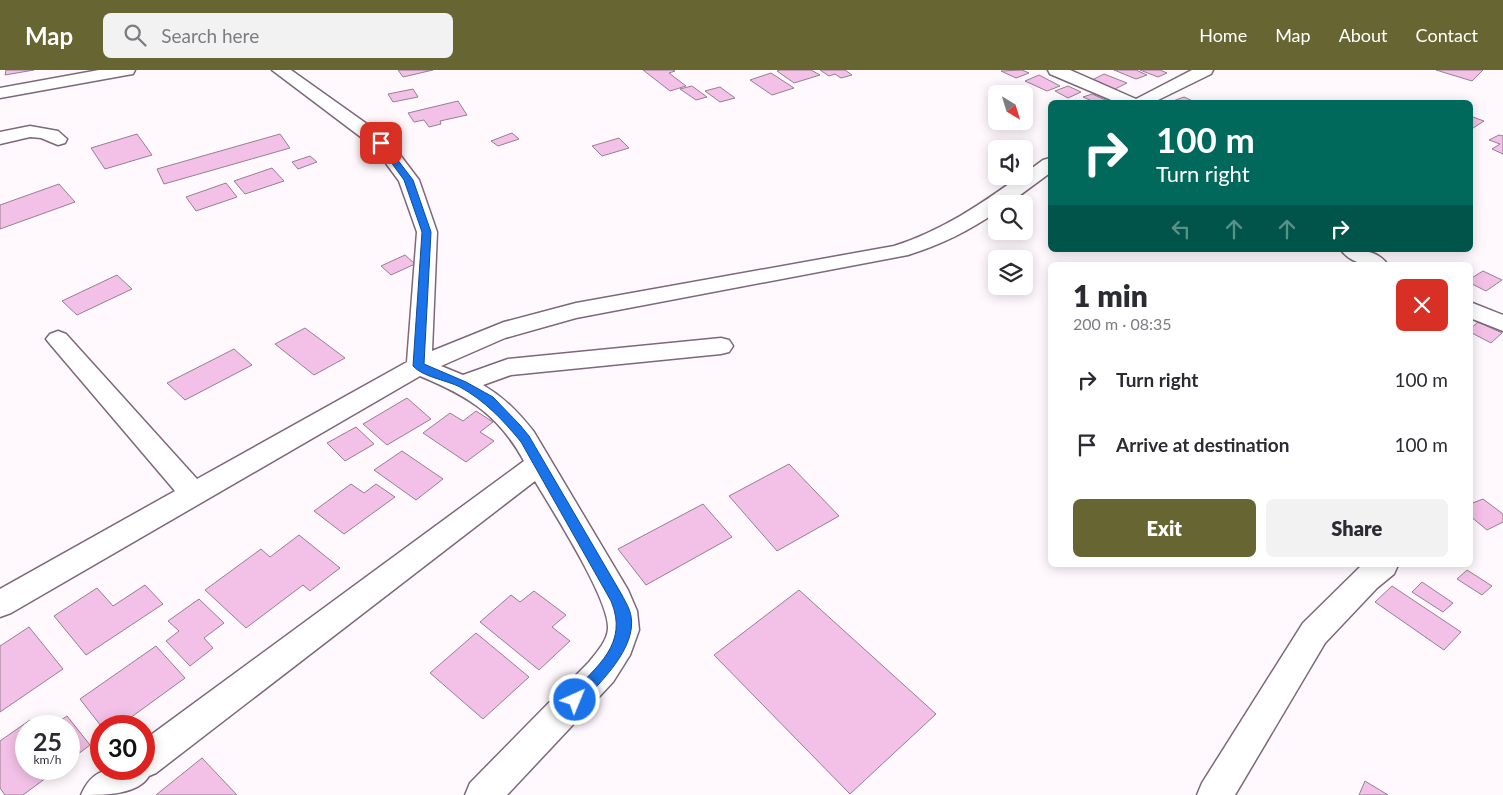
<!DOCTYPE html>
<html lang="en">
<head>
<meta charset="utf-8">
<style>
  :root { --surface:#fff; --page:#f2f2f3; --text:#2b2b33; --muted:#7c7c81; --accent:#676532 }
  body { margin:0; font-family:Lato,sans-serif; background:var(--page); color:var(--text); height:100vh; display:flex; flex-direction:column; font-size:19px; white-space:nowrap }
  * { box-sizing:border-box; margin:0 }
  p { font-size:16px; color:var(--muted) }
  .icon { flex:none; width:28px; height:28px; fill:none; stroke:currentColor; stroke-width:2; stroke-linecap:round; stroke-linejoin:round }
  .map { position:relative; flex:1; overflow:hidden }
  .sheet { position:absolute; left:1048px; top:192px; width:425px; height:305px; display:flex; flex-direction:column; background:var(--surface); border-radius:8px; box-shadow:0 2px 12px #0003 }
  .sheet>* { flex:none }
  .hud { position:absolute; left:1048px; top:30px; width:425px; height:152px; border-radius:8px; box-shadow:0 2px 12px #0003; background:#00695c; color:#fff; overflow:hidden }
  .needle { width:32px; rotate:142deg }
  .controls { position:absolute; left:988px; top:15px; display:grid; gap:10px }
  .controls a { display:grid; place-items:center; width:45px; height:45px; border-radius:8px; background:var(--surface); box-shadow:0 2px 12px #0003; font-size:25px }
  .speed { position:absolute; left:15px; top:645px; display:flex; gap:10px; font-size:25px; font-weight:700; text-align:center }
  .speed>* { display:grid; place-content:center; width:65px; height:65px; border-radius:50%; background:var(--surface); box-shadow:0 2px 12px #0003; line-height:1 }
  .speed small { font-size:12px; font-weight:400 }
  .speed .limit { border:8px solid #d22; background:#fff; color:#111 }
  .pin { position:absolute; display:grid; place-items:center; width:42px; height:42px; color:#fff; margin:-21px; border-radius:10px; box-shadow:0 2px 8px #0006 }
  .me { position:absolute; width:55px; margin:-28px; rotate:44deg; stroke-linejoin:round; filter:drop-shadow(0 0 4px #0008) }
  .turn { display:flex; align-items:center; gap:18px; height:105px; padding:0 25px; font-size:22px }
  .turn .icon { width:65px; height:65px; stroke-width:2.5 }
  .turn b { display:block; font-size:35px; line-height:42px }
  .lanes { display:flex; align-items:center; height:48px; padding:0 25px; background:#0003; justify-content:center; gap:25px; direction:ltr }
  .lanes .off { opacity:.35 }
  .round { display:grid; place-items:center; flex:none; width:52px; height:52px; border-radius:8px; background:var(--page) }
  .headline { display:flex; align-items:center; justify-content:space-between; height:85px; padding:0 25px }
  h1 { font-size:30px; font-weight:800; line-height:38px }
  .primary-button { display:flex; gap:10px; margin-top:auto; padding:10px 25px }
  .primary-button a { flex:1; height:58px; border-radius:8px; background:var(--accent); color:#fff; font-size:20px; font-weight:800; line-height:58px; text-align:center }
  .primary-button a+a { background:var(--page); color:var(--text) }
  ul { padding:0; list-style:none }
  li { display:flex; align-items:center; gap:15px; height:65px; padding:0 25px }
  li div { flex:1 }
  li b { display:block; font-size:19px }
  li em { font-style:normal }
  header { display:flex; align-items:center; gap:30px; box-sizing:border-box; height:70px; padding:0 25px; background:var(--accent); color:#fff }
  header strong { font-size:24px }
  nav { display:flex; gap:28px; margin-inline-start:auto; font-size:18px }
  .search { width:350px; height:45px; background:var(--page); display:flex; align-items:center; gap:12px; box-sizing:border-box; padding:0 18px; border-radius:8px; color:var(--muted); font-size:19px }
  .map>svg:first-child { display:block }
</style>
</head>
<body>
<header>
<strong>Map</strong>
<div class="search"><svg class="icon" aria-label="search" viewBox="0 0 24 24"><circle cx="10" cy="10" r="6"/><path d="M15 15l6 6"/></svg>Search here</div>
<nav><a>Home</a><a>Map</a><a>About</a><a>Contact</a></nav>
</header>
<div class="map">
<svg width="1503" height="725" viewBox="0 0 1503 725">
  <rect width="100%" height="100%" fill="#fff9fd"/>
  <!-- building -->
  <path fill="#f3c1e7" stroke="#967f90" d="M6,0H34L5,5Z
    M398,0H433L403,7Z
    M643,0H673L675,1L669,3L686,16L670,21Z
    M780,0H811L820,5L794,13L777,1Z
    M820,0H845L852,5L841,8L835,4L829,6Z
    M1022,0L1029,3L1016,8L1001,1Z
    M1114,0H1136L1147,5L1136,9Z
    M1140,0H1160L1167,3L1158,7Z
    M1436,0H1483L1472,11Z
    M771,3L794,18L772,25L750,10Z
    M1104,4L1127,13L1113,20L1090,11Z
    M1039,5L1060,16L1047,21L1025,11Z
    M692,16L707,27L696,30L680,19Z
    M1068,16L1081,22L1068,28L1055,21Z
    M720,17L735,28L720,32L705,21Z
    M413,19L418,27L393,32L388,24Z
    M1092,24L1110,32H1094L1083,27Z
    M1184,27L1195,32L1173,31Z
    M458,31L467,45L440,51L441,54L429,57L424,50L414,52L408,43Z
    M1470,46L1484,51L1470,60Z
    M512,63L519,69L498,76L491,71Z
    M137,64L152,85L105,99L91,78Z
    M280,64L290,78L164,114L157,99Z
    M1499,65L1503,66V84L1492,79L1500,74L1489,70Z
    M619,68L629,78L602,86L592,76Z
    M310,86L317,92L298,99L292,92Z
    M272,98L284,111L245,124L234,111Z
    M226,113L237,127L196,141L186,127Z
    M59,114L75,132L0,159V135Z
    M405,185L415,194L391,205L381,196Z
    M1483,201L1502,210L1486,221L1470,213V209Z
    M117,205L132,219L77,245L62,231Z
    M1478,252L1502,263L1491,273L1470,262V259Z
    M305,258L345,288L314,305L275,274Z
    M234,279L252,295L185,330L167,313Z
    M407,328L431,349L387,375L363,354Z
    M476,341L493,352L480,362L494,371L466,392L423,363L450,343L463,351Z
    M356,357L374,374L345,391L327,373Z
    M402,381L443,409L416,430L374,400Z
    M789,394L839,446L777,481L729,426Z
    M351,414L364,423L376,414L395,427L344,464L314,441Z
    M1483,429L1503,444V452L1487,460L1470,446V434Z
    M703,434L732,467L646,515L618,479Z
    M299,465L340,498L310,521L303,515L246,558L205,520L261,479L270,487Z
    M1467,500L1492,516L1482,525L1457,509Z
    M1422,512L1453,533L1443,542L1412,522Z
    M145,515L163,534L86,585L54,546L97,518L113,536Z
    M1392,516L1461,562L1444,580L1375,532Z
    M799,520L936,644L850,724L714,585Z
    M534,521L566,545L552,557L570,571L539,600L480,552L511,525L520,532Z
    M199,529L224,553L204,568L213,578L190,596L166,571L179,561L168,551Z
    M29,557L63,599L0,642V576Z
    M476,563L529,607L483,649L430,603Z
    M156,576L185,608L119,656H101L80,629Z
    M67,646L90,675L69,691V656H52Z
    M30,650L35,656H26V699H58L23,725H5L0,718V671Z
    M202,688L237,725H156Z
    M1365,711L1388,725H1359Z"/>
  <g fill="none" stroke-linecap="round" stroke-linejoin="round">
    <!-- street casing -->
    <g stroke="#7d6778" stroke-width="3">
      <path id="street" d="M99,0H135L133,4L127,5L0,28V18Z
        M272,0H291L388,69L419,110L437,162L432,281L504,252L576,233L894,176C941,161 980,135 1020,106H1024V104L1043,90L1050,88V103L1008,134H996V142C969,161 940,175 908,185L576,248L505,268L441,296L463,305L508,289L721,268L729,270L733,276L729,282L721,284L511,305L483,315C505,328 519,343 534,362L628,520L637,541L639,560L630,585L613,612L507,725H465L470,713L589,592C597,582 607,571 608,559C610,530 552,440 535,411L156,703L149,706C138,725 104,725 81,725C94,694 115,699 144,699V670L524,391C498,344 468,326 420,306L11,543L0,547V519L175,421L50,274L46,269L50,264L58,261L66,264L197,409L407,292L417,162L399,111L374,77Z
        M1048,0H1070L1136,29L1192,0H1213L1211,4L1154,32H1116L1050,4Z
        M30,56L58,61L67,69L65,73L58,75L41,68L30,67L0,74V62Z
        M1341,180C1359,180 1377,179 1388,195C1370,195 1353,196 1341,180Z
        M1470,232L1503,245V261L1470,248Z
        M1362,495H1398L1394,504L1377,518L1325,573L1235,725H1197L1202,713L1303,553Z"/>
    </g>
    <!-- street -->
    <use href="#street" fill="#fff" fill-rule="evenodd"/>
  </g>
  <!-- route -->
  <path fill="#1a73e8" stroke="#114b97" d="M378,72H384L413,110L431,162L424,294L466,312L493,327L520,355L529,366L622,525C625,531 630,539 631,546C637,578 600,613 580,634L575,636L570,634L568,630L570,625C597,596 629,574 611,531L521,372C503,350 485,331 460,317C446,310 423,307 413,296L422,162L404,110L377,73Z"/>
</svg>
<div class="controls">
<a><svg class="needle" viewBox="-14 -14 28 28"><path d="M0-13l5 13h-10z" fill="#e53935"/><path d="M0 13l5-13h-10z" fill="#7c7c81"/></svg></a>
<a><svg class="icon" aria-label="sound" viewBox="0 0 24 24"><path d="M4 9h4l5-4v14l-5-4H4zM17 9q2 3 0 6"/></svg></a>
<a><svg class="icon" aria-label="search" viewBox="0 0 24 24"><circle cx="10" cy="10" r="6"/><path d="M15 15l6 6"/></svg></a>
<a><svg class="icon" aria-label="layers" viewBox="0 0 24 24"><path d="M12 4l9 5-9 5-9-5zM3 14l9 5 9-5"/></svg></a>
</div>
<div class="speed"><div>25<small>km/h</small></div><div class="limit">30</div></div>
<div class="pin" style="left:381px;top:73px;background:#d93025"><svg class="icon" aria-label="arrive" viewBox="0 0 24 24"><path d="M6 21V4h12l-3 4 3 4H6"/></svg></div>
<svg class="me" style="left:575px;top:630px" viewBox="-20 -20 40 40"><circle r="17" fill="#1a73e8" stroke="#fff" stroke-width="3"/><path d="M0-11L8 9 0 5-8 9z" fill="#fff"/></svg>
<div class="hud">
<div class="turn"><svg class="icon" aria-label="right" viewBox="0 0 24 24"><path d="M7 20v-9h11M14 6l5 5-5 5"/></svg><div><b>100 m</b>Turn right</div></div>
<div class="lanes"><svg class="icon off" aria-label="left" viewBox="0 0 24 24"><path d="M17 20v-9H6M10 6l-5 5 5 5"/></svg><svg class="icon off" aria-label="ahead" viewBox="0 0 24 24"><path d="M12 20V5M6 11l6-6 6 6"/></svg><svg class="icon off" aria-label="ahead" viewBox="0 0 24 24"><path d="M12 20V5M6 11l6-6 6 6"/></svg><svg class="icon" aria-label="right" viewBox="0 0 24 24"><path d="M7 20v-9h11M14 6l5 5-5 5"/></svg></div>
</div>
<section class="sheet">
<div class="headline"><div><h1>1 min</h1><p>200 m · 08:35</p></div><a class="round" style="background:#d93025;color:#fff"><svg class="icon" aria-label="close" viewBox="0 0 24 24"><path d="M6 6l12 12M18 6L6 18"/></svg></a></div>
<ul>
<li><svg class="icon" aria-label="right" viewBox="0 0 24 24"><path d="M7 20v-9h11M14 6l5 5-5 5"/></svg><div><b>Turn right</b></div><em>100 m</em></li>
<li><svg class="icon" aria-label="arrive" viewBox="0 0 24 24"><path d="M6 21V4h12l-3 4 3 4H6"/></svg><div><b>Arrive at destination</b></div><em>100 m</em></li>
</ul>
<div class="primary-button"><a>Exit</a><a>Share</a></div>
</section>
</div>
</body>
</html>
